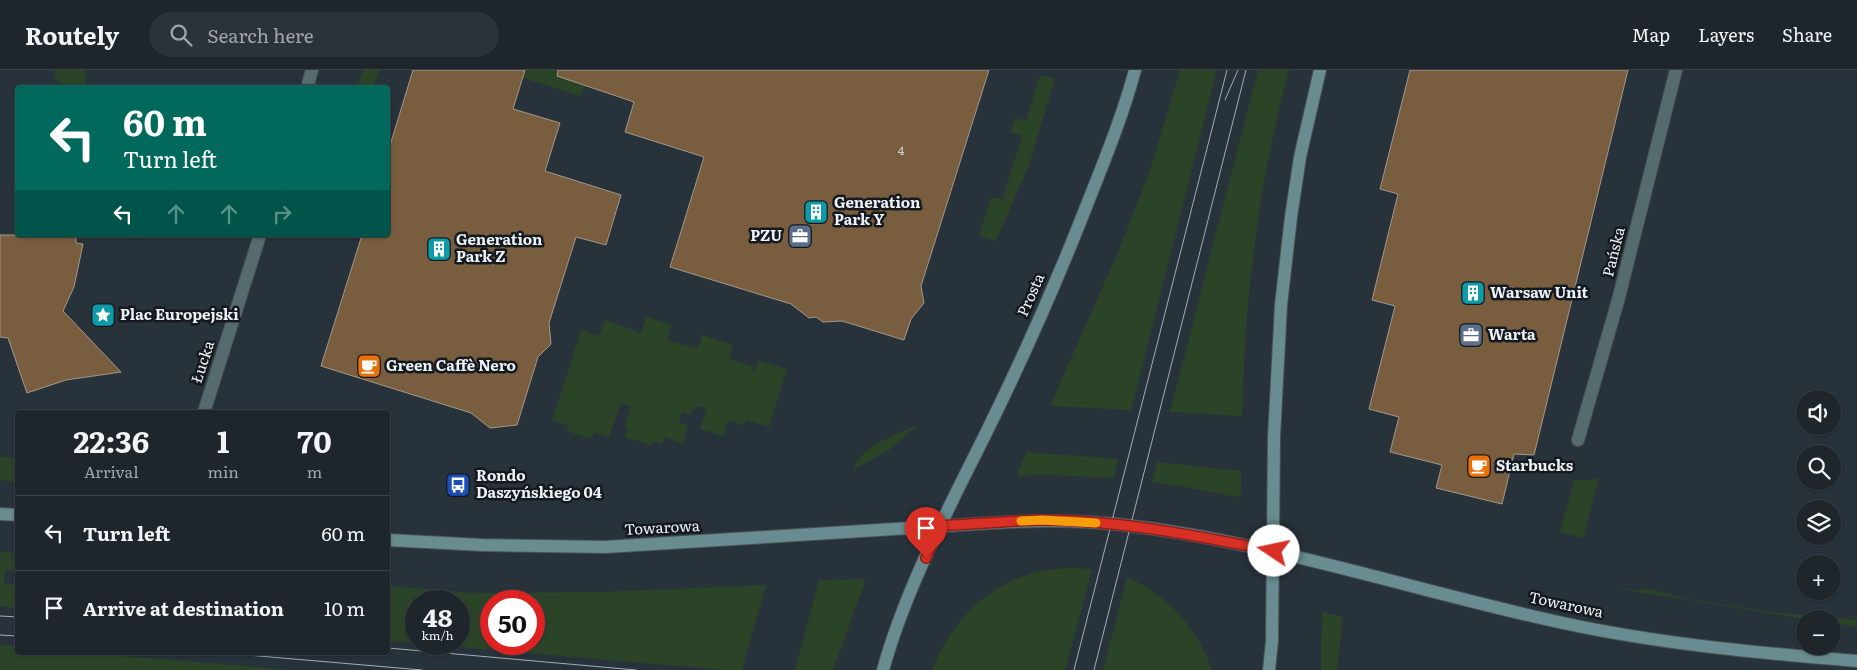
<!DOCTYPE html>
<html lang="en">
<head>
<meta charset="utf-8">
<style>
  :root { --surface:#1e262c; --page:#2b3238; --text:#f1f3f6; --muted:#a1a5a9; --line:#3c4348 }
  body { margin:0; font-family:Literata,serif; background:var(--page); color:var(--text); height:100vh; display:flex; flex-direction:column; font-size:19px; white-space:nowrap }
  * { box-sizing:border-box; margin:0 }
  p { font-size:16px; color:var(--muted) }
  .icon { flex:none; width:28px; height:28px; fill:none; stroke:currentColor; stroke-width:2; stroke-linecap:round; stroke-linejoin:round }
  .map { position:relative; flex:1; overflow:hidden }
  .side { position:absolute; left:15px; top:340px; width:375px; height:245px; display:flex; flex-direction:column; background:var(--surface); border-radius:5px; box-shadow:0 1px 4px #0004,0 0 0 1px var(--line) }
  .side>* { flex:none }
  .top-card { position:absolute; left:15px; top:15px; width:375px; height:152px; border-radius:5px; box-shadow:0 1px 4px #0004,0 0 0 1px var(--line); background:#00695c; color:#fff; overflow:hidden }
  .buttons { position:absolute; left:1796px; top:320px; display:grid; gap:10px }
  .buttons a { display:grid; place-items:center; width:45px; height:45px; border-radius:50%; background:var(--surface); box-shadow:0 1px 4px #0004,0 0 0 1px var(--line); font-size:25px }
  .speed { position:absolute; left:405px; top:520px; display:flex; gap:10px; font-size:25px; font-weight:700; text-align:center }
  .speed>* { display:grid; place-content:center; width:65px; height:65px; border-radius:50%; background:var(--surface); box-shadow:0 1px 4px #0004,0 0 0 1px var(--line); line-height:1 }
  .speed small { font-size:12px; font-weight:400 }
  .speed .limit { border:8px solid #d22; background:#fff; color:#111 }
  .pin { position:absolute; display:grid; place-items:center; width:42px; height:42px; color:#fff; margin:-51px -21px; border-radius:50% 50% 50% 0; rotate:-45deg; box-shadow:0 0 5px #0007 }
  .pin .icon { rotate:45deg }
  .me { position:absolute; width:55px; margin:-28px; rotate:281deg; stroke-linejoin:round; filter:drop-shadow(0 0 4px #0008) }
  .turn { display:flex; align-items:center; gap:18px; height:105px; padding:0 25px; font-size:22px }
  .turn .icon { width:65px; height:65px; stroke-width:2.5 }
  .turn b { display:block; font-size:35px; line-height:42px }
  .lanes { display:flex; align-items:center; height:48px; padding:0 25px; background:#0003; justify-content:center; gap:25px; direction:ltr }
  .lanes .off { opacity:.35 }
  .eta { display:flex; justify-content:space-evenly; align-items:center; height:85px; text-align:center }
  .eta b { font-size:30px; font-weight:700; line-height:35px }
  ul { padding:0; list-style:none }
  li { display:flex; align-items:center; gap:15px; height:75px; padding:0 25px; border-top:1px solid var(--line) }
  li div { flex:1 }
  li b { display:block; font-size:19px }
  li em { font-style:normal }
  header { display:flex; align-items:center; gap:30px; box-sizing:border-box; height:70px; padding:0 25px; background:var(--surface); border-bottom:1px solid var(--line) }
  header strong { font-size:24px }
  nav { display:flex; gap:28px; margin-inline-start:auto; font-size:18px }
  .search { width:350px; height:45px; background:var(--page); display:flex; align-items:center; gap:12px; box-sizing:border-box; padding:0 18px; border-radius:28px; color:var(--muted); font-size:19px }
  .map>svg:first-child { display:block }
</style>
</head>
<body>
<header>
<strong>Routely</strong>
<div class="search"><svg class="icon" aria-label="search" viewBox="0 0 24 24"><circle cx="10" cy="10" r="6"/><path d="M15 15l6 6"/></svg>Search here</div>
<nav><a>Map</a><a>Layers</a><a>Share</a></nav>
</header>
<div class="map">
<svg width="1857" height="600" viewBox="0 0 1857 600">
  <rect width="100%" height="100%" fill="#28323b"/>
  <!-- green -->
  <path fill="#2b4428" fill-rule="evenodd" d="M54,0H84C92,19 78,18 64,17L55,7Z
    M363,0H379L373,17H357Z
    M525,0H589L581,26L523,8Z
    M1180,0H1217L1131,340L1050,336L1121,175L1151,97Z
    M1258,0H1289C1273,61 1260,124 1253,187C1246,239 1244,293 1242,346L1170,342Z
    M1040,5L1055,9L1029,95L996,171L979,166L991,127L1002,130L1022,66L1010,62L1015,48L1026,51Z
    M646,247L672,255L667,270L698,279L702,265L733,275L729,289L752,296V299L755,300L758,290L787,299L769,357L746,350L744,355L728,351L724,366L700,359L707,338L695,336L691,345L682,342L679,352L688,355L683,373L664,367L662,374L652,371L651,375L625,367L628,359L625,357L631,337L621,333L609,367L594,362L591,369L567,361L568,356L552,351L581,260L599,266L605,250L641,263Z
    M918,355L889,380L853,400C861,376 891,367 912,357Z
    M1027,382L1118,389L1114,408L1047,405L1019,406L1017,403Z
    M0,387L17,388V412L0,410Z
    M1157,392L1241,401V424L1236,427L1186,417L1152,412Z
    M1599,407L1583,468L1560,462L1574,410H1591Z
    M0,482L14,483L13,501L5,500L4,514L17,515V538L0,536Z
    M1080,498L1092,500L1065,600H932C959,535 1008,496 1080,498Z
    M1127,507C1168,526 1197,557 1212,600H1103Z
    M862,509L865,512L833,600H795L819,510Z
    M766,515L742,600H725L424,574H459V531H416V573L388,571V516L473,523L602,522ZM491,531H534V574H491Z
    M1608,517L1634,520L1649,519L1683,528L1763,541L1857,550V557L1833,553L1832,549H1805Z
    M1322,542L1343,547L1337,600H1321Z
    M0,575L17,576L18,582L89,583L291,600H0Z"/>
  <!-- building -->
  <path fill="#785d3e" stroke="#a3988c" d="M413,0H525L513,39L560,53L545,101L621,125L606,175L576,167L549,253L551,274L538,287L517,355L490,358L471,343L321,296L362,165H388V82Z
    M558,0H989L921,216L924,233L911,249L904,270L842,251L823,252L816,247L809,248L791,234L670,197L704,87L625,62L634,32L557,6Z
    M1410,0H1628L1534,385L1514,384L1502,434L1436,418L1442,395L1390,382L1399,347L1369,339L1395,236L1372,230L1398,124L1380,119Z
    M0,165H76V173L83,174L74,217L63,241L121,302L66,310L27,323L8,268L0,267Z"/>
  <g fill="none" stroke-linecap="round" stroke-linejoin="round">
    <!-- minor casing -->
    <g stroke="#475159" stroke-width="14">
      <path id="minor" d="M307,18L312,0
        M204,342L260,165
        M1578,370L1619,227L1676,0"/>
    </g>
    <!-- secondary casing -->
    <g stroke="#475159" stroke-width="14">
      <path id="secondary" d="M0,444L18,445
        M388,470L482,475L605,477L991,453C1038,450 1085,450 1132,456C1278,474 1419,522 1563,553C1660,574 1759,583 1857,591
        M883,600C906,517 949,438 987,361C1024,286 1058,209 1088,132C1105,89 1123,45 1135,0
        M1269,600L1272,571L1274,367L1281,235L1291,147L1300,87L1320,0"/>
    </g>
    <!-- minor -->
    <use href="#minor" stroke="#566b6e" stroke-width="12"/>
    <!-- secondary -->
    <use href="#secondary" stroke="#698c90" stroke-width="12"/>
    <!-- tram -->
    <path stroke="#a5adb4" stroke-width="1" d="M1225,30L1238,0
      M0,546L18,547
      M0,565L18,566
      M388,578L636,600
      M212,582L422,600
      M1074,600L1227,0
      M1094,600L1246,0"/>
  </g>
  <g fill="none" stroke-linecap="round" stroke-linejoin="round">
    <!-- route casing -->
    <g stroke="#8d1f18" stroke-width="12">
      <path id="route" d="M926,488L939,456C973,454 1007,451 1041,450C1120,450 1197,466 1274,481"/>
    </g>
    <!-- route -->
    <use href="#route" stroke="#d93025" stroke-width="9"/>
    <!-- slow -->
    <path stroke="#f59e0b" stroke-width="9" d="M1021,451L1042,450L1096,453"/>
  </g>
  <!-- icons -->
  <defs>
    <g id="building-square" transform="scale(1.25)"><rect x="-9" y="-9" width="18" height="18" rx="4" fill="#0f9aa8" stroke="#15191e"/><path d="M-4-6H4V6H1V3H-1V6H-4ZM-2.5-4.3h1.7v1.8h-1.7ZM.8-4.3h1.7v1.8H.8ZM-2.5-1h1.7V.8h-1.7ZM.8-1h1.7V.8H.8Z" fill="#fff"/></g>
    <g id="office-square" transform="scale(1.25)"><rect x="-9" y="-9" width="18" height="18" rx="4" fill="#5c6f8a" stroke="#15191e"/><path d="M-6-3h4V-5.5h4V-3h4V5H-6ZM-1-4.5V-3h2v-1.5ZM-6 0V1H6V0Z" fill="#fff"/></g>
    <g id="sight-square" transform="scale(1.25)"><rect x="-9" y="-9" width="18" height="18" rx="4" fill="#0f9aa8" stroke="#15191e"/><path d="M0-6L1.8-2.2L6-1.7L2.9 1.2L3.7 5.4L0 3.3L-3.7 5.4L-2.9 1.2L-6-1.7L-1.8-2.2Z" fill="#fff"/></g>
    <g id="cafe-square" transform="scale(1.25)"><rect x="-9" y="-9" width="18" height="18" rx="4" fill="#e8710a" stroke="#15191e"/><path d="M-5.5-4.5H6V0H3Q3 3.5 0 3.5H-2.5Q-5.5 3.5-5.5 0ZM3-3.2v2h1.7v-2ZM-6 4.5H4V6H-6Z" fill="#fff"/></g>
    <g id="bus-square" transform="scale(1.25)"><rect x="-9" y="-9" width="18" height="18" rx="4" fill="#1a4fb4" stroke="#15191e"/><path d="M-5-6H5V4H4V6H2V4H-2V6H-4V4H-5ZM-3.5-4V0h7V-4ZM-3.5 1.2v1.5H-2V1.2ZM2 1.2v1.5H3.5V1.2Z" fill="#fff"/></g>
  </defs>
  <g fill-rule="evenodd">
    <use href="#building-square" x="816" y="142"/>
    <use href="#office-square" x="800" y="166"/>
    <use href="#building-square" x="439" y="179"/>
    <use href="#building-square" x="1473" y="223"/>
    <use href="#sight-square" x="103" y="245"/>
    <use href="#office-square" x="1471" y="265"/>
    <use href="#cafe-square" x="369" y="296"/>
    <use href="#cafe-square" x="1479" y="396"/>
    <use href="#bus-square" x="458" y="415"/>
  </g>
  <g text-anchor="middle" stroke-width="5" stroke-linejoin="round" paint-order="stroke">
    <!-- number labels -->
    <g font-size="12" fill="#cecdca">
      <text x="901" y="85">4</text>
    </g>
    <!-- poi labels -->
    <g font-size="15" font-weight="bold" fill="#ebf2f8" stroke="#15191e" text-anchor="start">
      <text x="834" y="138">Generation<tspan x="834" dy="17">Park Y</tspan></text>
      <text x="782" y="171" text-anchor="end">PZU</text>
      <text x="456" y="175">Generation<tspan x="456" dy="17">Park Z</tspan></text>
      <text x="1490" y="228">Warsaw Unit</text>
      <text x="120" y="250">Plac Europejski</text>
      <text x="1488" y="270">Warta</text>
      <text x="386" y="301">Green Caffè Nero</text>
      <text x="1496" y="401">Starbucks</text>
      <text x="476" y="411">Rondo<tspan x="476" dy="17">Daszyńskiego 04</tspan></text>
    </g>
    <!-- street labels -->
    <g font-size="15" fill="#ebf2f8" stroke="#15191e">
      <text transform="translate(1614 182) rotate(-76)" y="5">Pańska</text>
      <text transform="translate(1031 225) rotate(-66)" y="5">Prosta</text>
      <text transform="translate(203 292) rotate(-72)" y="5">Łucka</text>
      <text transform="translate(662 458) rotate(-3)" y="5">Towarowa</text>
      <text transform="translate(1566 535) rotate(12)" y="5">Towarowa</text>
    </g>
  </g>
</svg>
<div class="buttons">
<a><svg class="icon" aria-label="sound" viewBox="0 0 24 24"><path d="M4 9h4l5-4v14l-5-4H4zM17 9q2 3 0 6"/></svg></a>
<a><svg class="icon" aria-label="search" viewBox="0 0 24 24"><circle cx="10" cy="10" r="6"/><path d="M15 15l6 6"/></svg></a>
<a><svg class="icon" aria-label="layers" viewBox="0 0 24 24"><path d="M12 4l9 5-9 5-9-5zM3 14l9 5 9-5"/></svg></a>
<a>+</a>
<a>−</a>
</div>
<div class="speed"><div>48<small>km/h</small></div><div class="limit">50</div></div>
<div class="pin" style="left:926px;top:488px;background:#d93025"><svg class="icon" aria-label="arrive" viewBox="0 0 24 24"><path d="M6 21V4h12l-3 4 3 4H6"/></svg></div>
<svg class="me" style="left:1274px;top:481px" viewBox="-20 -20 40 40"><circle r="19" fill="#fff"/><path d="M0-13L10 11 0 6-10 11z" fill="#d93025"/></svg>
<div class="top-card">
<div class="turn"><svg class="icon" aria-label="left" viewBox="0 0 24 24"><path d="M17 20v-9H6M10 6l-5 5 5 5"/></svg><div><b>60 m</b>Turn left</div></div>
<div class="lanes"><svg class="icon" aria-label="left" viewBox="0 0 24 24"><path d="M17 20v-9H6M10 6l-5 5 5 5"/></svg><svg class="icon off" aria-label="ahead" viewBox="0 0 24 24"><path d="M12 20V5M6 11l6-6 6 6"/></svg><svg class="icon off" aria-label="ahead" viewBox="0 0 24 24"><path d="M12 20V5M6 11l6-6 6 6"/></svg><svg class="icon off" aria-label="right" viewBox="0 0 24 24"><path d="M7 20v-9h11M14 6l5 5-5 5"/></svg></div>
</div>
<section class="side">
<div class="eta">
<div><b>22:36</b><p>Arrival</p></div>
<div><b>1</b><p>min</p></div>
<div><b>70</b><p>m</p></div>
</div>
<ul>
<li><svg class="icon" aria-label="left" viewBox="0 0 24 24"><path d="M17 20v-9H6M10 6l-5 5 5 5"/></svg><div><b>Turn left</b></div><em>60 m</em></li>
<li><svg class="icon" aria-label="arrive" viewBox="0 0 24 24"><path d="M6 21V4h12l-3 4 3 4H6"/></svg><div><b>Arrive at destination</b></div><em>10 m</em></li>
</ul>
</section>
</div>
</body>
</html>
